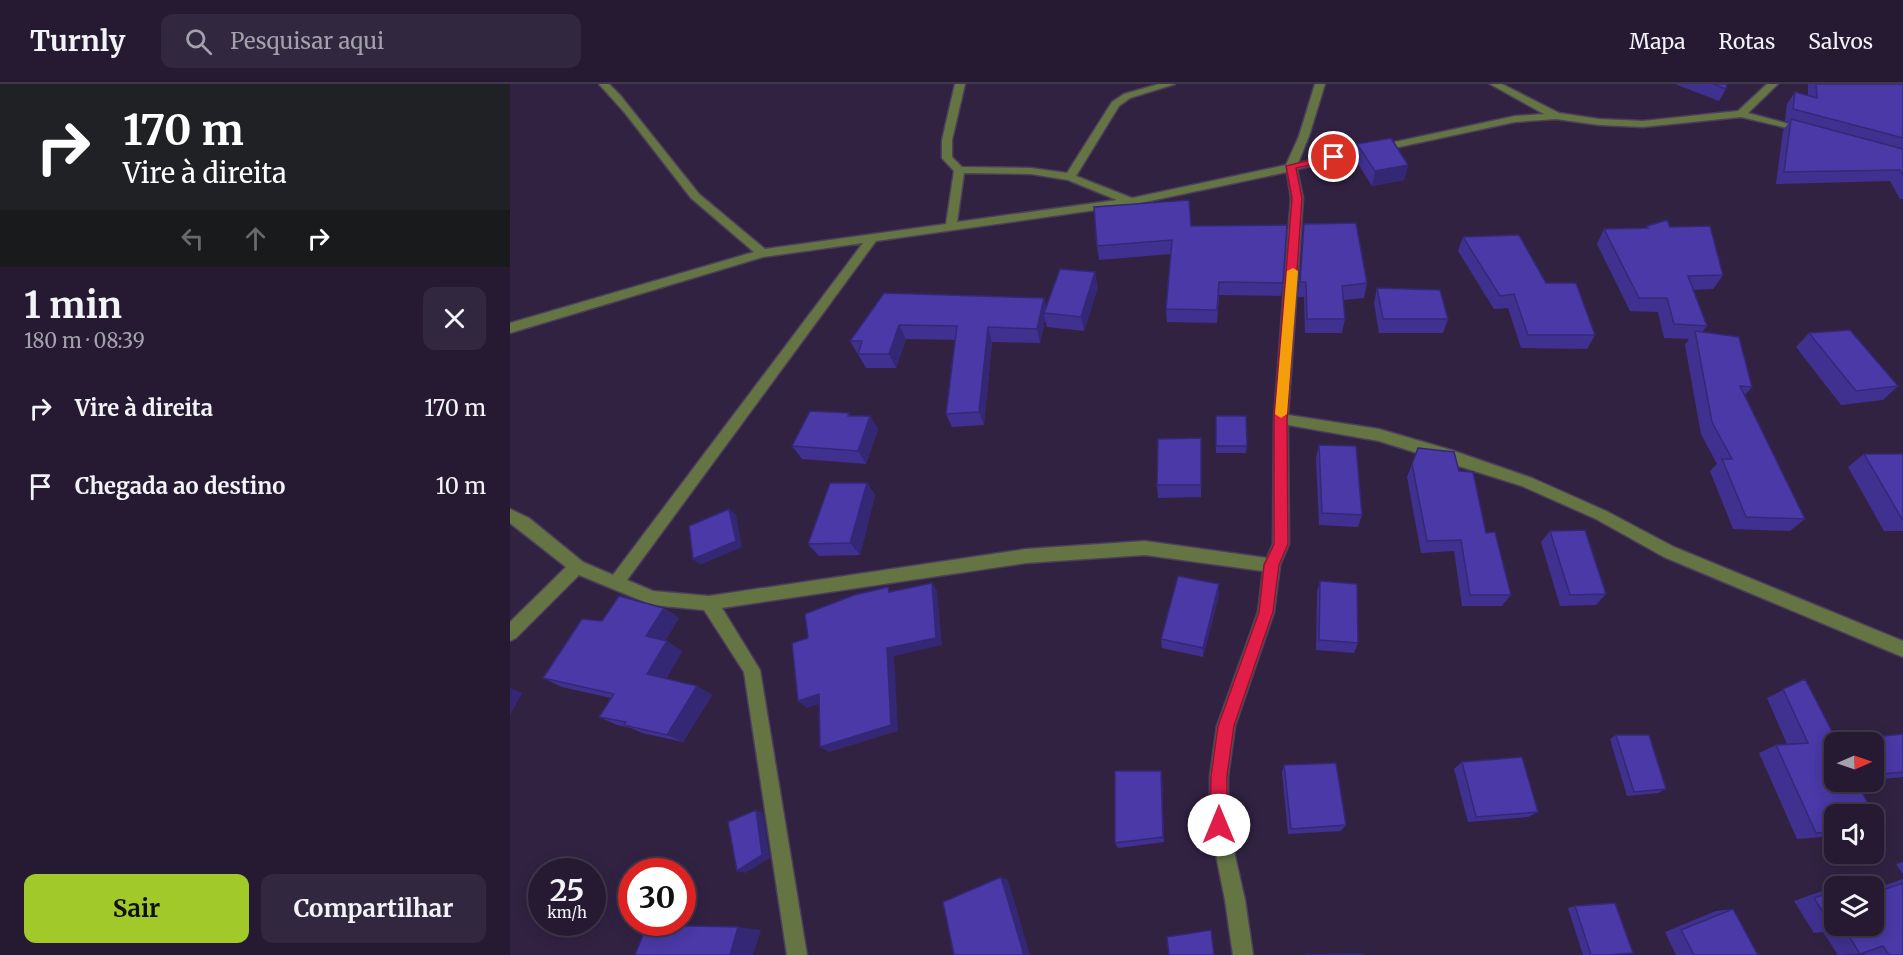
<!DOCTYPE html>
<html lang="pt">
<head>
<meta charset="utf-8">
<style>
  :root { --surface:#251a32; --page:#31273e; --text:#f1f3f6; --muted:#a3a1ac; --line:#42384d; --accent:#a1c92a }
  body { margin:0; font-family:Merriweather,serif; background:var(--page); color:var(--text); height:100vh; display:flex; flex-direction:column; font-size:22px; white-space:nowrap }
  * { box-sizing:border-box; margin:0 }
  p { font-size:20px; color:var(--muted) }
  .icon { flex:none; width:33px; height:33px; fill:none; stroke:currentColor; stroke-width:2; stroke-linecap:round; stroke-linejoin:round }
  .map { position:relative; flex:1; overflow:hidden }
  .side { display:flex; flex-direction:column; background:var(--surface); width:510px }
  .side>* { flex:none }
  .hud { background:#202124; color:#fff; overflow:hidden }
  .needle { width:39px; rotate:88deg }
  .buttons { position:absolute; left:1314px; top:648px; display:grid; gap:12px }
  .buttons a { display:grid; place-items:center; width:60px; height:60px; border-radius:12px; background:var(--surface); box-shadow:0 3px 15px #0003,0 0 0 2px var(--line); font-size:30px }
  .speed { position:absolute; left:18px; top:774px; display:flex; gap:12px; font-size:30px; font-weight:700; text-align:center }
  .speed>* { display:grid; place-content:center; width:78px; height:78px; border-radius:50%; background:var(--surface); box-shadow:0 3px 15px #0003,0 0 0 2px var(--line); line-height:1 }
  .speed small { font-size:15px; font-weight:400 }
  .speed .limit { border:9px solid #d22; background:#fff; color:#111 }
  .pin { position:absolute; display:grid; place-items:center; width:51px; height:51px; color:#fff; margin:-26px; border:3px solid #fff; border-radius:50%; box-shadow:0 2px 6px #0007 }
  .me { position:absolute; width:66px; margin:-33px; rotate:0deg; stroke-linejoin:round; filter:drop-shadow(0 0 4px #0008) }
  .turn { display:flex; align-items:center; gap:21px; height:126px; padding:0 24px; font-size:27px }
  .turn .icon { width:78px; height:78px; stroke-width:2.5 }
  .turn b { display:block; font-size:42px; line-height:51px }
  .lanes { display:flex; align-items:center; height:57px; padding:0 24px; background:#0003; justify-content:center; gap:30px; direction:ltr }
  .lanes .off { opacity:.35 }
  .round { display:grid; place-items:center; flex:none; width:63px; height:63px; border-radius:12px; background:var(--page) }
  .head { display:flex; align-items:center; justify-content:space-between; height:102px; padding:0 24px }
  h1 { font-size:36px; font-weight:700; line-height:45px }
  .button { display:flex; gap:12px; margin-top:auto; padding:12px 24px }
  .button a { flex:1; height:69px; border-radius:12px; background:var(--accent); color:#111; font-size:24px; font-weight:700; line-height:69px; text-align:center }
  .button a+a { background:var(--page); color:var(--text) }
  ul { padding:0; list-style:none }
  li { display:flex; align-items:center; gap:18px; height:78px; padding:0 24px }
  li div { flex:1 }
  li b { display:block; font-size:22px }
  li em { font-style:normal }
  header { display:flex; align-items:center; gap:36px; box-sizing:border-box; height:84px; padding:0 30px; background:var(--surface); border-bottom:2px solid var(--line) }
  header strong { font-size:28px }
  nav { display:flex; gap:33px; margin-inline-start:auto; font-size:21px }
  .search { width:420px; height:54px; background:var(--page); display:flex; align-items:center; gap:15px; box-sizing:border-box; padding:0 21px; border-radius:12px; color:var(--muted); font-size:22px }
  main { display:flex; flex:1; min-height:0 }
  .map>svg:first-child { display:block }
</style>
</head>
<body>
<header>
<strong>Turnly</strong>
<div class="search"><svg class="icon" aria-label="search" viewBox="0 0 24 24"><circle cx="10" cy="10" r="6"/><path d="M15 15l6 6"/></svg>Pesquisar aqui</div>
<nav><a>Mapa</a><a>Rotas</a><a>Salvos</a></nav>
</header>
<main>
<section class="side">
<div class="hud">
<div class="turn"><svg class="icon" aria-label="right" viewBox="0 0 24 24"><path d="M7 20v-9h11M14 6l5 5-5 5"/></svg><div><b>170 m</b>Vire à direita</div></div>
<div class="lanes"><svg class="icon off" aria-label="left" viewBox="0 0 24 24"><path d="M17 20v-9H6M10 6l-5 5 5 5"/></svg><svg class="icon off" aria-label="ahead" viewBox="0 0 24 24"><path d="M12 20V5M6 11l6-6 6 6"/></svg><svg class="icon" aria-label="right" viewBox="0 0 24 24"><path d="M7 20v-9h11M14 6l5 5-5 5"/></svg></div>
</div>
<div class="head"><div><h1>1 min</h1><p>180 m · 08:39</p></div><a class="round"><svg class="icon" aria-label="close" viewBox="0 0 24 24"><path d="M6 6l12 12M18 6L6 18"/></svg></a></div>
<ul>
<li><svg class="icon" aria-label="right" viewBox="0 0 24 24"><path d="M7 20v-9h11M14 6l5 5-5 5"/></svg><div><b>Vire à direita</b></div><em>170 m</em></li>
<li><svg class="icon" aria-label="arrive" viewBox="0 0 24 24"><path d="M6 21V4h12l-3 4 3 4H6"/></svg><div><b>Chegada ao destino</b></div><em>10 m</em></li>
</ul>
<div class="button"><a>Sair</a><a>Compartilhar</a></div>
</section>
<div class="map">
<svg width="1393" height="871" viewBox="0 0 1393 871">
  <rect width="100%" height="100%" fill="#312242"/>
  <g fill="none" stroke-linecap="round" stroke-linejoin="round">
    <!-- minor casing -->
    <g stroke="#4c3f5c" stroke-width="3">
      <path id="minor" d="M89,0H99L110,11L189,110L255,165L436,140L444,87L432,74V56L445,0H455L442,56V73L452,83L521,84L557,89L602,18L614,10L649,0H665L620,14L609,22L566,92L622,114L776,81L789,52L805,0H815L799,52L788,79L1005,32L1034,30L980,0H992L1049,29L1089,35L1133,37L1228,27L1257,0H1268L1238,29L1298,45V49L1231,33L1133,43L1089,41L1046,35L1005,38L787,85L793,114L778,331L869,345L941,366L1022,394L1096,427L1164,463L1393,557V573L1154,473L1086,435L1012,402L869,357L778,341L779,460L770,481L764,528L725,642L718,692V741L735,816L743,871H723L715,816L700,741V692L707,642L748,528L753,487L635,471L516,479L212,524L250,586L297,871H277L234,588L194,526L142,521L69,491L6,554L0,557V538L56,483L0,439V425L19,434L73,478L103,491L353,159L253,173L0,249V239L244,168L181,114L115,29ZM777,88L781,114L764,335L763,460L757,474L635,457L516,465L199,512L143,507L117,496L366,157L621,121ZM454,89L521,90L558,96L607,116L447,138Z"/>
    </g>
    <!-- minor -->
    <use href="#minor" fill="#647442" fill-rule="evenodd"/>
  </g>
  <!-- wall -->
  <path fill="#403190" d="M1165,0H1217L1216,5L1209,17Z
    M1298,0H1393V115H1390L1380,97L1266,100L1273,47L1279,38L1275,37L1277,20L1285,8L1298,12Z
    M847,60L898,81L894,96L862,102L845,75Z
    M794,140L857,199L854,214L833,216L835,235L832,249H795L794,213H788Z
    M681,142L773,199L771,212L709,211L707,239L657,238L656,225L661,170L589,176L587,162Z
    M1137,142L1160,143L1213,191L1203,205L1183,206L1197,242L1192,248L1242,303L1235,311L1295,435L1280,447L1223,445L1200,387L1207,380L1191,350L1175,261L1179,255L1154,254L1148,228L1120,227L1087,160L1094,145L1136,144Z
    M953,153L1036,199L1085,251L1077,265L1011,264L998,224L984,225L948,167Z
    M588,203L574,247L537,243L535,236L530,259L482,258L474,341L442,343L436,330L445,256L396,255L386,284H356L340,257L374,209L534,214L536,223Z
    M867,204L938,235L933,249H869L864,219Z
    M1299,249L1388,302L1373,316L1331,321L1286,263Z
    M339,329L340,332H360L368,345L356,380L292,375L282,362Z
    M706,332L737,362L736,369H706Z
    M809,361L852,431L848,443L809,441L806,374Z
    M908,364L949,387L976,449L1001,511L992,522H952L944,467L911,469L897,393Z
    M1354,370H1393V447H1374L1338,383Z
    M357,399L365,411L350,471L309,472L298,460Z
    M647,401H691V413L648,414Z
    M1040,447L1096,510L1086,521L1050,522L1031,458Z
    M810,497L848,559L844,569L806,566L807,508Z
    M709,511L693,573L652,564L651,555Z
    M154,524L169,534L155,557L172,567L156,595L187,602L202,611L173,658L132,649L121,644L107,641L89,633L101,614L52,603L33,594L92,537Z
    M1295,595L1327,657L1393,650V693L1364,696V658H1324V698H1347L1371,745L1364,747V730H1324V752L1287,755L1249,669L1266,661L1277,660L1257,614Z
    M1106,651L1156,705L1148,709L1117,712L1100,655Z
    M952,678L1028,728L1018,733L958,738L944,685Z
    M774,681L836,741L831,747L778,750L772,688Z
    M652,694L654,758L608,764L605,759Z
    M1393,778V790L1386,780Z
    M1393,795V871H1355L1354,869L1350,870L1328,871L1313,848L1304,849L1284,817L1315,806L1324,804V842H1364V805Z
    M1065,822L1098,871H1073L1058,824Z
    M1223,825L1248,871H1166L1155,848L1206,827Z"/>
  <!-- shaded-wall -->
  <path fill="#342875" d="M898,81L894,96L862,102L865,87Z
    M585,188L588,203L574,247L571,233Z
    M534,214L537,229H534L535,236L530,259L527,245Z
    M389,241L396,255L386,284L379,270Z
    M478,243L482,258L474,341L469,328Z
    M360,332L368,345L356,380L348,367Z
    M357,399L365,411L350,471L340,459Z
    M219,425L226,431L232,463L190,481L183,475Z
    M422,499L427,507L432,561L384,572L388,647L319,668L310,663Z
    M709,500V511L693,573V564Z
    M154,524L169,534L152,562L136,552Z
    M157,557L172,567L153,599L137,590Z
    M187,602L202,611L173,658L157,651Z
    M0,604L12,609L0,631Z
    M309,610L318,617L297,624L288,617Z
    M651,687L652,694L654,758L653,753Z
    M246,726L253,729L260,774L235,789L227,787Z
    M491,793L498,796L520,871H514Z
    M228,843L251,846L243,871H220Z"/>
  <!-- building -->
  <path fill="#4a39a7" stroke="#342875" stroke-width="1.5" d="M1203,0H1217L1216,5Z
    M1306,0H1393V54L1283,25L1285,8L1307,14Z
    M1281,35L1393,65V91L1390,86L1274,88Z
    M881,54L898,81L865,87L847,60Z
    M679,116L681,142L777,141L773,199L709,198L707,226L656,225L662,156L587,162L584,123Z
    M1157,136L1160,143L1200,142L1213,191L1178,192L1197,242L1164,240L1157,214H1129L1094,145L1138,144L1137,142Z
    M846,139L857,199L832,202L835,235H797L796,198H790L794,140Z
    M1009,151L1036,199H1066L1085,251H1018L1004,210L990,212L953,153Z
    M550,185L585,188L571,233L534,229Z
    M867,204L930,206L938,235H873Z
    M374,209L534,214L527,245L478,243L469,328L436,330L447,242L389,241L379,270H348L352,257H340Z
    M1340,246L1388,302L1346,307L1299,249Z
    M1185,247L1229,253L1242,303L1230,302L1295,435L1236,433L1212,375H1222L1202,338Z
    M300,327L339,329L338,332H360L348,367L282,362Z
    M706,332H736L737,362H706Z
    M691,354V401H647L648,355Z
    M809,361L846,362L852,431L812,429Z
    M908,364L944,368L949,387L963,388L976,449L985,448L1001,511H960L951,456L917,457L902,380Z
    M1354,370H1393V435H1392Z
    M320,399H357L340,459L298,460Z
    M219,425L226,457L183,475L179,442Z
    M1075,446L1096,510L1060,511L1040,447Z
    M668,492L709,500L693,564L651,555Z
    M810,497L847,500L848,559L809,556Z
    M422,499L426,554L377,564L381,641L310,663L309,610L288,617L282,559L298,554L295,530L344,511L378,503L379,508Z
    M109,512L154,524L136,552L157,557L137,590L187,602L157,651L114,641L116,638L89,633L104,610L33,594L72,535L92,537Z
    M1295,595L1327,657L1393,650V688L1364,691V658H1324V698H1347L1371,745H1364V730H1324V748L1306,749L1266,661L1298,659L1273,605Z
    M1106,651H1139L1156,705L1124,708Z
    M1012,673L1028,728L966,733L952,678Z
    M826,679L836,741L781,745L774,681Z
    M605,687H651L653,753L605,759Z
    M246,726L252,771L227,787L218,738Z
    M491,793L514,871H444L433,818Z
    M1393,799V871H1379L1373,862L1350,870L1334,844L1325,847L1304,814L1324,807V842H1364V809Z
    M1105,819L1123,869L1098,871H1081L1065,822Z
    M1223,825L1248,871H1184L1171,846Z
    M137,841L228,843L220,871H125Z
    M701,846L704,871H659L657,853Z
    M851,870L852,871H795Z"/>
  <!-- route -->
  <path fill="#e11d48" stroke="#92132f" stroke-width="1.5" d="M824,70L829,73L828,75L786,84L792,114L777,335L778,460L769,481L763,528L724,642L717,692V741L715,747L709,749L703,747L700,741L701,692L708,642L749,528L754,481L764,460V335L782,114L776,82Z"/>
  <!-- slow -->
  <path fill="#f59e0b" d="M783,184L788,187L777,330L771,334L765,330L777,187Z"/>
</svg>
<div class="buttons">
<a><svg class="needle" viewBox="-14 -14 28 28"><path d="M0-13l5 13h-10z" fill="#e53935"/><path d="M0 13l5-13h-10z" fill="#a3a1ac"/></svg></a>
<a><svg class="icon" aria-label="sound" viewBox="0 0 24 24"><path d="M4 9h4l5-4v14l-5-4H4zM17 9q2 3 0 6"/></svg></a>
<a><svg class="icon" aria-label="layers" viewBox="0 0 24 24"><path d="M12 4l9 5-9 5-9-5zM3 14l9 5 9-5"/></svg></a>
</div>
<div class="speed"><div>25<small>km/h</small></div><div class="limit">30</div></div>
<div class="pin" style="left:824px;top:73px;background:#d93025"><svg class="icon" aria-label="arrive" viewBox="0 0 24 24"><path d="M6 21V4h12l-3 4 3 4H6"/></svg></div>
<svg class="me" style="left:709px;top:741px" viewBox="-20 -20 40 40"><circle r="19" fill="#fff"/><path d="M0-13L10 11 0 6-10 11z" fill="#e11d48"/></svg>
</div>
</main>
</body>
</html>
